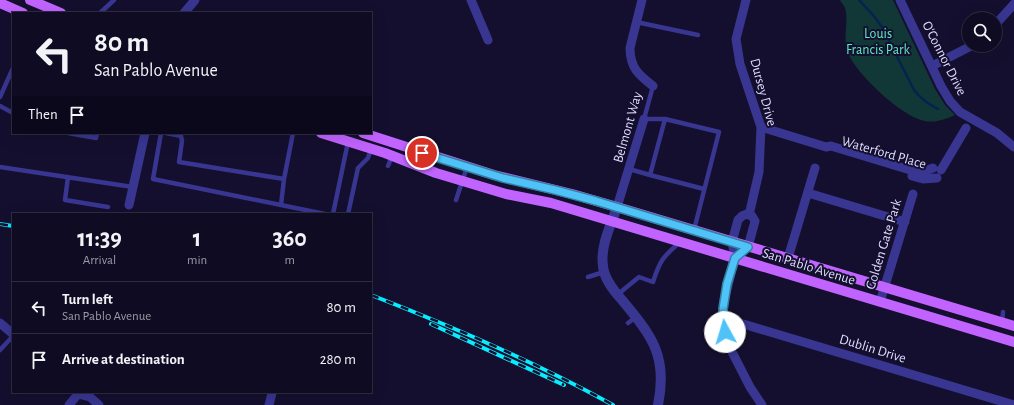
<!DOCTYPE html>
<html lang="en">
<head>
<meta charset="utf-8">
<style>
  :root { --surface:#0f0b22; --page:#1d192f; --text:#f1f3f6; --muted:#9b9ba5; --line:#2f2b40 }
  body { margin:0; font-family:"Alegreya Sans",sans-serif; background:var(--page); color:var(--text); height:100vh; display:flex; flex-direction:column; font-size:15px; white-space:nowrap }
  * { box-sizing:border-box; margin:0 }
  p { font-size:13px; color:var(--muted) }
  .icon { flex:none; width:22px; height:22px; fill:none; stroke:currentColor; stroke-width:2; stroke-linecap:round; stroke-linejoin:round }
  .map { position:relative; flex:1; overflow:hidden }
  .side { position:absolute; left:12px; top:213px; width:360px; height:180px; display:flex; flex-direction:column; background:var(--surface); border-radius:0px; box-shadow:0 4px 16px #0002,0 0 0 1px var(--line) }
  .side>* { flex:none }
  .banner { position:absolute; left:12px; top:12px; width:360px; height:122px; border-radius:0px; box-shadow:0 4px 16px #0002,0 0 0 1px var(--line); background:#0f0b22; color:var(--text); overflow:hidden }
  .tools { position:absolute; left:962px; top:12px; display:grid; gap:8px }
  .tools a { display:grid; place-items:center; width:40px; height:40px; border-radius:50%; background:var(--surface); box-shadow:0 4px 16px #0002,0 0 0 1px var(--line); font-size:20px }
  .pin { position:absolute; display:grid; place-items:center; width:34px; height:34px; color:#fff; margin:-17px; border:2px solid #fff; border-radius:50%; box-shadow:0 1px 4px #0007 }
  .me { position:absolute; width:44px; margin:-22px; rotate:354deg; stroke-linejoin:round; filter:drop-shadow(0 0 3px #0008) }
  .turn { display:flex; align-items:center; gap:14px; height:84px; padding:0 16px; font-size:18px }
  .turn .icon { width:52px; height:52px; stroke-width:2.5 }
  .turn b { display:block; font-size:28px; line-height:34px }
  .then { display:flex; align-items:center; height:38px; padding:0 16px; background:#0003; gap:8px; font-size:15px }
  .eta { display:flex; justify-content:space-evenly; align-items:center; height:68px; text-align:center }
  .eta b { font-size:24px; font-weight:600; line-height:28px }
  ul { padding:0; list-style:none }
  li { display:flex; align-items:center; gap:12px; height:52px; padding:0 16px; border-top:1px solid var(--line) }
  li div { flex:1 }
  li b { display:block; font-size:15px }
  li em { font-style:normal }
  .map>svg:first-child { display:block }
</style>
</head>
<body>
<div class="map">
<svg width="1014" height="405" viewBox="0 0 1014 405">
  <rect width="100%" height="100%" fill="#140f2e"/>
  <!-- green -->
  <path fill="#113836" d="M840,0H893L935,89L945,105L955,115C946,119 936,123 925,121C902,117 855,73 847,51C843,39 849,19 845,8C844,5 841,2 840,0Z"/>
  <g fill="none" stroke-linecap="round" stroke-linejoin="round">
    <!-- stream -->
    <path stroke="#062250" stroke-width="2.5" d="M859,0L873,15L882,27L914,90C921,99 928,104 938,109"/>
    <!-- service -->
    <path stroke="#383691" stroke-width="4.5" d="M100,13L114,0
      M636,22L698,35
      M653,86L644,119H665L719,132L694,230
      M0,97L13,68
      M0,106L13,113
      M665,119L650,175L704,189
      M68,133L96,138L97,133
      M161,133L153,179L325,214
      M166,133L181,136L182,141L179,162L284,179L293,133
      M388,166L392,156
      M0,167L133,187
      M629,169L650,175
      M68,177L65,200L108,207
      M456,200L467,167
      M281,205L284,179
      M333,214L348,142
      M348,214L358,168L368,158L371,149
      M588,277L604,272
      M617,295L639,277L653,282C660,260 663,257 680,242
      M628,323L636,317
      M1002,323L1003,312
      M0,350L13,336"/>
    <!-- minor -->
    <path stroke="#383691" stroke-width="9" d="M471,0L488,40
      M642,0L630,48C630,68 639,75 653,86
      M746,0L736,39L740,64L761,127L759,172L749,215
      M900,0L941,86L950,101L960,112L997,133L1014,147
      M184,13L195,0
      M995,25L1014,4
      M932,66L973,45
      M761,127L826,147L831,146L920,173L933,168
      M941,170L966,128
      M912,176L923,179L937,178
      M808,193L905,222
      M129,205L145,133
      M617,207L644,119
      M735,258L748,247L755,221L752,216L747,214L742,216L738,220L732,242L735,258L724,301L723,318L725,332L730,348L750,387L762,405
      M788,258L815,168
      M880,302L913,194
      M723,318L1014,405
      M0,323L13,334
      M78,394L90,397L99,405
      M69,405L78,394L76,392
      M269,405L272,393"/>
    <!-- tertiary -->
    <path stroke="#383691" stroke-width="10" d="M617,207C611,225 600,246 603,266C604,279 614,291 622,300C652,336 668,356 658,405"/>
    <!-- primary -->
    <path stroke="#c163ff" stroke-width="10" d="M30,0L61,13
      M0,3L23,13
      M321,133L385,153L436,173L506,194L551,203L1014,342
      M363,133L494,175L572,194L617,207L1014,326"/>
    <!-- rail casing -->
    <g stroke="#08ecff" stroke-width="4">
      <path id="rail" d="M0,224L13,226
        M371,295C454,327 535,362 613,405
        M431,324L564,385"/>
    </g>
    <!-- rail -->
    <use href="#rail" stroke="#140f2e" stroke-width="2.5" stroke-dasharray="8" stroke-linecap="butt"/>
  </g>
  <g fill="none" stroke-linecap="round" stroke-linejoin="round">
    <!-- route casing -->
    <g stroke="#337fa1" stroke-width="10">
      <path id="route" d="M422,153L503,178L555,190L596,201L748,247L735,258L727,284L723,309L725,332"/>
    </g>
    <!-- route -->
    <use href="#route" stroke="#4fc3f7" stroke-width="7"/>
  </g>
  <g text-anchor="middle" stroke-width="4" stroke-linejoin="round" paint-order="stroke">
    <!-- park labels -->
    <g font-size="14" fill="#5cebc4" stroke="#140f2e">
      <text x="878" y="38">Louis<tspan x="878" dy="16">Francis Park</tspan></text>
    </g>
    <!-- street labels -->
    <g font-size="14" fill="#dfdcff" stroke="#140f2e">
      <text transform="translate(945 58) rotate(63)" y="5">O'Connor Drive</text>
      <text transform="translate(764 92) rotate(75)" y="5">Dursey Drive</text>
      <text transform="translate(627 127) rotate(-74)" y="5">Belmont Way</text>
      <text transform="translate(884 152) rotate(16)" y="5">Waterford Place</text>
      <text transform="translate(883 244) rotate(-73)" y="5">Golden Gate Park</text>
      <text transform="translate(809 266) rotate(17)" y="5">San Pablo Avenue</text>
      <text transform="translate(873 348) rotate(17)" y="5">Dublin Drive</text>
    </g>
  </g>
</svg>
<div class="tools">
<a><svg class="icon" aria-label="search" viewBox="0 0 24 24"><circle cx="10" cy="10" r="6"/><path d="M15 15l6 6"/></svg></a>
</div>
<div class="pin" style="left:422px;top:153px;background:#d93025"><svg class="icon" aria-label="arrive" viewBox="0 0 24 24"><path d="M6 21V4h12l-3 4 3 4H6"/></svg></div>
<svg class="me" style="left:725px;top:332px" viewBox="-20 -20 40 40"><circle r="19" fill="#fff"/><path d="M0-13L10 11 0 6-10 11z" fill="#4fc3f7"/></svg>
<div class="banner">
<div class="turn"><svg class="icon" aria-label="left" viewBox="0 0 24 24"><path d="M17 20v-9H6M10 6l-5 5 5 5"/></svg><div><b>80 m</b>San Pablo Avenue</div></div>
<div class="then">Then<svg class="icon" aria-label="arrive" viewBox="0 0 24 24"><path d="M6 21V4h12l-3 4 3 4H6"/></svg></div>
</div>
<section class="side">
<div class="eta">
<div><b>11:39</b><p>Arrival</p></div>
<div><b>1</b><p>min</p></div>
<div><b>360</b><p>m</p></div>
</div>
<ul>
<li><svg class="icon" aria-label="left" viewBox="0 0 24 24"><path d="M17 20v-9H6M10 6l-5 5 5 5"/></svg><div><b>Turn left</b><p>San Pablo Avenue</p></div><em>80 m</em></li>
<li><svg class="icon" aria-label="arrive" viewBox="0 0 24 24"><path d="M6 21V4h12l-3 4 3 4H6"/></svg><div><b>Arrive at destination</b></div><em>280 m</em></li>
</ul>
</section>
</div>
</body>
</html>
